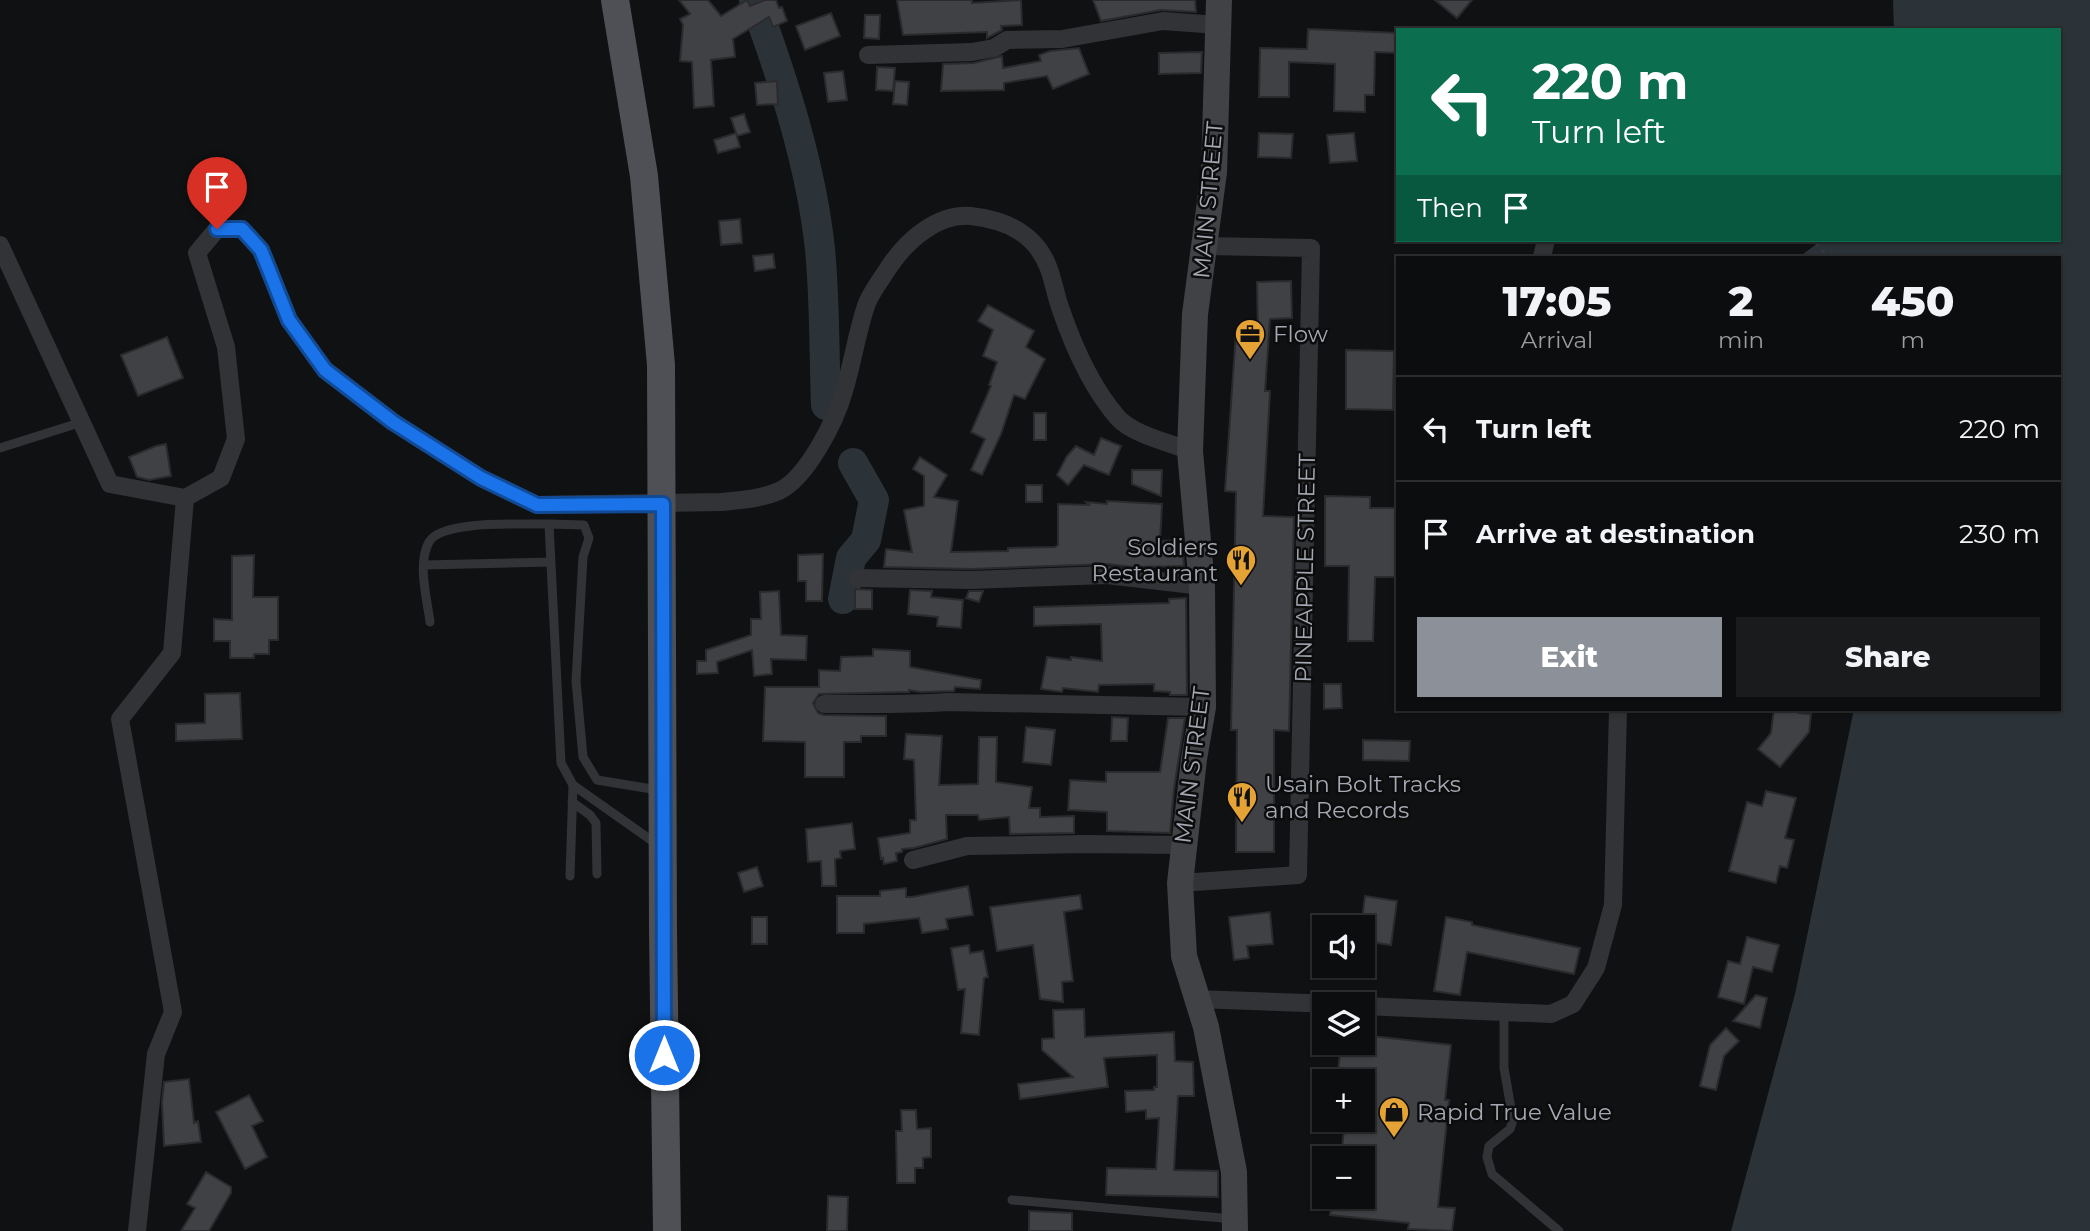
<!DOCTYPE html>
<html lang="en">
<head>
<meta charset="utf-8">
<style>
  :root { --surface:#0c0d0e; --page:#1a1b1c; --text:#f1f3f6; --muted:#9a9c9e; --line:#2c2d2e; --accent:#8c9099 }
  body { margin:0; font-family:Montserrat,sans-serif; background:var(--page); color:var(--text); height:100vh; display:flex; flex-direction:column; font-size:26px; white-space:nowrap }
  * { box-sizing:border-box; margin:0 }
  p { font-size:23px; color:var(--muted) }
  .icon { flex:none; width:38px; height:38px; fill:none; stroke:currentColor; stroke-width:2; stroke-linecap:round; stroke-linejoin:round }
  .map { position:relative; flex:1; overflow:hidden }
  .drawer { position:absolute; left:1396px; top:256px; width:665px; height:455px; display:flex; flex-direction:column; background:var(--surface); border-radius:0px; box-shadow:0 2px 5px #0004,0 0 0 2px var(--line) }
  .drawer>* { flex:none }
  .top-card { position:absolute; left:1396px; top:28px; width:665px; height:214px; border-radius:0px; box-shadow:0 2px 5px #0004,0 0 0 2px var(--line); background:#0b6e4f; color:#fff; overflow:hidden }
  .fabs { position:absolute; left:1312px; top:915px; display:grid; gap:14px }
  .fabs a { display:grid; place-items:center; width:63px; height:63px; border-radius:0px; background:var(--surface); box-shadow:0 2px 5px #0004,0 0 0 2px var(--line); font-size:35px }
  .pin { position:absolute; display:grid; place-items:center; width:60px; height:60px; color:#fff; margin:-72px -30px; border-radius:50% 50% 50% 0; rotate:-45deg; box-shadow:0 0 7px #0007 }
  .pin .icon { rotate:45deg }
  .me { position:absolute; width:77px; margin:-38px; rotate:0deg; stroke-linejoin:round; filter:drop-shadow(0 0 5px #0008) }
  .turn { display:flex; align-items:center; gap:24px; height:147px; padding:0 21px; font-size:32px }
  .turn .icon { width:91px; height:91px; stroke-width:2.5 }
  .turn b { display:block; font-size:49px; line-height:60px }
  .then { display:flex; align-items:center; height:66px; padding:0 21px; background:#0003; gap:14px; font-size:26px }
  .eta { display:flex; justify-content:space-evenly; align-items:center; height:119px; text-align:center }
  .eta b { font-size:42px; font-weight:800; line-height:49px }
  .cta { display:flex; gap:14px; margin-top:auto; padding:14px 21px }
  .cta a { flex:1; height:80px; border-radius:0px; background:var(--accent); color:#fff; font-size:28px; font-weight:800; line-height:80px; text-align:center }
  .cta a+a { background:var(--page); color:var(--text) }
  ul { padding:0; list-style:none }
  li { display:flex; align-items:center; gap:21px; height:105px; padding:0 21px; border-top:2px solid var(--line) }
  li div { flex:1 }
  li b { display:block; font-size:26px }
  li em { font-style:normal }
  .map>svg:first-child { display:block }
</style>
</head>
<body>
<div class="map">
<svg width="2090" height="1231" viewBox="0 0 2090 1231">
  <rect width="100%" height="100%" fill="#101112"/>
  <!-- water -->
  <path fill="#2b3339" d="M1893,0H2090V1231H1731L1795,994L1854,709H2060V257H1799L1822,240H2060V30H1894Z"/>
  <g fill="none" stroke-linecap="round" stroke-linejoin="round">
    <!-- river -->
    <path stroke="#2b3339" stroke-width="30" d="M754,0C783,79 811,165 820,249C825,300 824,353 826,405
      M843,599L851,558L866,540L874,500L853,463"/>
  </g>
  <!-- building -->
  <path fill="#404145" stroke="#2b2b2e" stroke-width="2" d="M679,0H708L721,16L747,0L750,6L765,0H776L779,8L782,7L787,21L773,27L769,17L733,39L735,57L711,60L714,106L694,108L692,62L680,61L683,25L680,19L690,14Z
    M897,0H972V3L1021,0L1022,25L1001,26L1002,30L987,38V32L903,35Z
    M1093,0H1195L1196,12L1161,10L1101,21Z
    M1435,0H1472L1457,18Z
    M831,13L840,36L805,50L796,26Z
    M865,15H880L879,39L864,38Z
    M1308,29L1398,33V53L1375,52L1374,95H1365V112L1334,111L1335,64L1289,62V97H1259L1260,48L1307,49Z
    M1079,48L1089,74L1053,89L1047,76L1004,83V90L941,91L943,64L974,63L1002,56L1003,68L1041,61L1039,55L1050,51Z
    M1202,52L1201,73L1159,74V53Z
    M877,67L895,68L893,91L876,90Z
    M843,71L847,100L828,102L824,73Z
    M777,81L778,104L757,105L755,83Z
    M895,81L909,82L907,105L893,104Z
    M744,114L750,132L737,136L731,118Z
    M736,133L740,147L718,153L714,140Z
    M1259,133L1293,134L1291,158L1258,157Z
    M1354,133L1357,161L1330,163L1327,135Z
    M740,219L742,243L721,245L719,221Z
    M773,254L775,268L755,271L753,256Z
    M1291,281L1292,318L1270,319L1265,391H1270L1263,516L1294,517L1289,731L1274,730V852H1236L1237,730H1231L1236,492L1225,491L1236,332L1258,334L1257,282Z
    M988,305L1034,331L1026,347L1045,359L1025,399L1014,395L1001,434L982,475L971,470L985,439L971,432L991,386L989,385L997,362L983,356L993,330L978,321Z
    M167,337L183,378L138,396L121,355Z
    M1346,350L1394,351L1393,410L1346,409Z
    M1034,413H1046V440H1034Z
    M1101,438L1121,446L1109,475L1084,465L1068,485L1057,475L1067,456L1076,446L1094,455Z
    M166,444L171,476L149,480L137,477L129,457L156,446Z
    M920,457L947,475L934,497L958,501L951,552L1008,551V548L1055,547L1058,545V504L1089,505L1086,502L1107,504V501L1162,504L1160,541L1182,540L1184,566L1133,567L1107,564L971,569L884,567L886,549L912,552L904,510L924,506V476L913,469Z
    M1132,470H1162L1161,496L1132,484Z
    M1026,485H1042V502H1026Z
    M1325,496L1370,497V508H1398V577H1375L1373,641H1348L1349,566H1325Z
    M823,554L822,601H806V581H798V555Z
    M254,555L253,597H278V640H269V654H254V658H230V641H214V619L232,620V556Z
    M855,589L872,590V609H855Z
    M910,590L932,591L931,597L963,600L961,628L937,626L938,617L908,614Z
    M779,591L781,635L807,636L806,660L771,659L772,674L754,676L752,650L717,662L718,673L697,674V661H706V650L751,635V619H761L760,592Z
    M969,591H983L979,602L966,598Z
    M1186,598L1187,695H1170V692L1154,691V684L1099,685L1098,692L1063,688L1062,692L1041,689L1047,657L1071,660V657L1102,661L1101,624L1034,626V607L1169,603V599Z
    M873,649L910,651V667L981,680L980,689L955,687L954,691L921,692L909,690V692L819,694L813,703L818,713L824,715L886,716V736H861V742H844V777H805V742L763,741L765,687H819V670L840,671L841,657L873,656Z
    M1324,684H1341L1342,708L1324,709Z
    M240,693L242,739L176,741V724L205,723V694Z
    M1774,709H1798L1799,713L1811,714L1809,732L1780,767L1758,749L1771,733Z
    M1112,717L1128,718L1127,741H1111Z
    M1168,718H1185L1174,789L1170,833L1107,831V812L1068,810L1070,780L1106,782V772H1160Z
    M1026,727L1055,730L1051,765L1023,762Z
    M906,734L942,736L939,785L978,784L979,737H997L996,782L1032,787L1029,808H1040V817L1074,816V833L1010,834L1009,817L979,820L978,815H946L947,839L914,848L902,849V852L896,853L897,861L884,864L883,858L881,859L878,838L910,833V820H916L914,760L904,759Z
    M1363,740L1410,741L1409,761L1363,760Z
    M1766,791L1796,798L1785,838L1794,840L1787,868L1780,866L1776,883L1729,871L1747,802L1762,806Z
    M852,823L855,849L840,851L841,858L835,859L836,886H822L821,861L808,862L806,829Z
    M757,867L763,886L744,892L738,873Z
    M968,886L973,915L946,919L948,929L922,933L919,918L864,924V933H837V896H880V891L906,888V897H912Z
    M1080,895L1082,909L1064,912L1073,981L1062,982L1063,1002L1040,999L1033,945L997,951L990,907Z
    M1365,896L1397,901L1391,945L1363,941V928H1361Z
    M1270,912L1273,944L1247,946L1249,958L1234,960L1229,917Z
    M752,917H767V944H752Z
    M1446,917L1472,922V925L1580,948L1574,974L1467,952L1460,995L1434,991Z
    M1747,937L1779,945L1772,972L1753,967L1744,1004L1718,997L1728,961L1740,964Z
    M969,945L970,953L983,951L988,977L984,978L979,1035L961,1033L965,989L958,990L951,948Z
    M1756,995L1767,998L1760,1028L1733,1021Z
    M1084,1009L1085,1037L1174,1032L1175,1061L1193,1062L1194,1096H1178L1174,1170L1218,1171V1197L1106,1195L1107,1168L1156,1169L1159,1118L1146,1119V1110L1126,1112L1125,1091L1154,1090V1087H1157V1055L1104,1058L1108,1087L1020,1099L1018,1084L1073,1077L1042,1050V1039L1054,1038L1053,1010Z
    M1726,1028L1739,1041L1724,1056L1716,1090L1700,1086L1710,1045Z
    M1363,1035L1451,1045L1445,1100H1449L1438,1207L1455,1208L1452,1231L1408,1229L1409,1223L1330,1215L1332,1197H1363V1158H1341L1345,1120H1363V1082H1337L1341,1043H1363Z
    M189,1079L194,1123L198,1121L201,1142L164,1146L162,1102L164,1082Z
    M249,1095L263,1121L252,1126L267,1157L245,1169L216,1112Z
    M901,1110H916L917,1129L931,1128V1157L923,1158V1168H915V1183H897L896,1131H902Z
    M206,1172L231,1187V1193L209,1231H181L195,1208L187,1204Z
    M828,1196L848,1197L847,1231H827Z
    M1029,1211L1072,1213V1231H1029Z"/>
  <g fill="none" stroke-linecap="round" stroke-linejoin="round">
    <!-- path -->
    <path stroke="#383a3d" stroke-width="2.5" stroke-dasharray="3.5 5" stroke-linecap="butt" d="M1816,244L1829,257"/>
    <!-- lane -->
    <path stroke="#323336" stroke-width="9" d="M0,448L82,422
      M424,565L551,562
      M430,622C427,598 417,564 429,542C442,519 524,525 549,524
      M658,790L597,780L583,757L576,681L583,557L589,538L584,525L549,524L561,763L573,785L658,845
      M572,802L590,815L596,823L597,874
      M570,876L573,785
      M1504,1011V1068L1513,1120L1510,1129L1489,1146L1487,1157L1492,1174L1559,1231
      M1012,1200L1234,1219"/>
    <!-- street -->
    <path stroke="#323336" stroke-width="18" d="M868,55L972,52L994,48L1007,40L1062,39L1163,21L1218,25
      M0,245L110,484L185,498L221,478L236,439L226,347L197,253L217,229H242L261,250L289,320L325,370L393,422L481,478L537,505L721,502C740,500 761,499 779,491C807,478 836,420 844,391C853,362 857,331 867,303C872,291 882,278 889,267C907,240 938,213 971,216C1006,220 1036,233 1049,269C1054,283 1056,297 1061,310C1074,348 1092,388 1118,418C1134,435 1168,442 1190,451
      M1542,257L1546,240
      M857,578L971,580L1107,575L1202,586
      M824,704C866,704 906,705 947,702L1203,707
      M913,860L967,846L1084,844L1183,845
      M1180,883L1298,875L1311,248L1206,246
      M1196,999L1335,1004
      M1363,1006L1551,1014L1573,1004L1596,968L1613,905L1618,709
      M137,1231L156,1054L173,1012L120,719L172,653L185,498"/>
    <!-- secondary -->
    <path stroke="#404246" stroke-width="26" d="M1219,0L1214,172L1195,314L1190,451L1202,586L1203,707L1194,759L1180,883L1184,956L1206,1027L1234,1172L1235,1231"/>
    <!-- primary -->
    <path stroke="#4e5055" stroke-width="28" d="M615,0L644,176L661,365L663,930L667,1231"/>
  </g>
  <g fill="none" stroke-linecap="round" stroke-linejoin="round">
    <!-- route casing -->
    <g stroke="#114b97" stroke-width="18">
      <path id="route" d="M217,229H242L261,250L289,320L325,370L393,422L481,478L537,505L663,504L664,1055"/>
    </g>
    <!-- route -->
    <use href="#route" stroke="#1a73e8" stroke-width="12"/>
  </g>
  <!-- icons -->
  <defs>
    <g id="office-pin" transform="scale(1.575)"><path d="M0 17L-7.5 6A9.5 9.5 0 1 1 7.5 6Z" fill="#e5a335" stroke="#0c0c0d"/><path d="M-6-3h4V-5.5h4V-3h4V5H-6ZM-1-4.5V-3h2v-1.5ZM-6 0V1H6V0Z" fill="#111"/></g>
    <g id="restaurant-pin" transform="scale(1.575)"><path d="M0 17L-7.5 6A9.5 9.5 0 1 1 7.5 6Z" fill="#e5a335" stroke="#0c0c0d"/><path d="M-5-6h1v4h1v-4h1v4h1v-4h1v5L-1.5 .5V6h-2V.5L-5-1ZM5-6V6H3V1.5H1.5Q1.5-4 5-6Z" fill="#111"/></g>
    <g id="shop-pin" transform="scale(1.575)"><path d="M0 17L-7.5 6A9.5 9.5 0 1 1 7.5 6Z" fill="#e5a335" stroke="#0c0c0d"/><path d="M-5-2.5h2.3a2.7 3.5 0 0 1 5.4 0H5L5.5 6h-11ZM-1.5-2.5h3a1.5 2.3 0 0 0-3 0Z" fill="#111"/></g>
  </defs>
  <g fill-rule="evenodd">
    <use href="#office-pin" x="1250" y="334"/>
    <use href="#restaurant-pin" x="1241" y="560"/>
    <use href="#restaurant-pin" x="1242" y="797"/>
    <use href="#shop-pin" x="1394" y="1112"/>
  </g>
  <g text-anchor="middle" stroke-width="5" stroke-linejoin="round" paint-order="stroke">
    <!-- street labels -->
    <g font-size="23" fill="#a3a8b2" stroke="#0c0c0d">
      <text transform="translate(1208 200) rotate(-85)" y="8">MAIN STREET</text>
      <text transform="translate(1305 568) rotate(-89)" y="8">PINEAPPLE STREET</text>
      <text transform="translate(1192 765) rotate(-83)" y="8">MAIN STREET</text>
    </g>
    <!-- poi labels -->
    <g font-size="23" fill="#a3a8b2" stroke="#0c0c0d" text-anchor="start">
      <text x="1273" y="342">Flow</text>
      <text x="1218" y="555" text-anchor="end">Soldiers<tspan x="1218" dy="26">Restaurant</tspan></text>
      <text x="1265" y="792">Usain Bolt Tracks<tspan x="1265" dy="26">and Records</tspan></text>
      <text x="1417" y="1120">Rapid True Value</text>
    </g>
  </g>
</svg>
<div class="fabs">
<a><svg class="icon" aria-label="sound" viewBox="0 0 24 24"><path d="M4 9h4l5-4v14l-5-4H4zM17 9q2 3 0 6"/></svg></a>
<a><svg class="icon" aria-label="layers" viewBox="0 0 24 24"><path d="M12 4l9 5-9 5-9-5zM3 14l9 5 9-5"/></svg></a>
<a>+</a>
<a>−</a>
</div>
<div class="pin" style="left:217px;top:229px;background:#d93025"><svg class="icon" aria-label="arrive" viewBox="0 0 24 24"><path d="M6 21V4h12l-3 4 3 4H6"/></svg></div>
<svg class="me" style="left:664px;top:1055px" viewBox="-20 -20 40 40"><circle r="17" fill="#1a73e8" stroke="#fff" stroke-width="3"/><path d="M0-11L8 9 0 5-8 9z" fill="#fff"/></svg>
<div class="top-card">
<div class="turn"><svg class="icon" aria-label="left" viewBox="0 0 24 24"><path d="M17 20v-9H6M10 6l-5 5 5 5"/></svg><div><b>220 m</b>Turn left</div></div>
<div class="then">Then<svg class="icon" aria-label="arrive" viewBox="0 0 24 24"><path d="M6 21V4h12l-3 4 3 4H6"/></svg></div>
</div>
<section class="drawer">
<div class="eta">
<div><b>17:05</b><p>Arrival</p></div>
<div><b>2</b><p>min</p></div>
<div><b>450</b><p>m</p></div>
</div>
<ul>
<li><svg class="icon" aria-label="left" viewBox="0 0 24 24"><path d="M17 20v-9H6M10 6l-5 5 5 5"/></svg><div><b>Turn left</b></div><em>220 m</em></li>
<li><svg class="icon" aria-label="arrive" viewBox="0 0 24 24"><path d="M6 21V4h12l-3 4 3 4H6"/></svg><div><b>Arrive at destination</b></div><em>230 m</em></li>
</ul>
<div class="cta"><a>Exit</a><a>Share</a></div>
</section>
</div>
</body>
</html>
